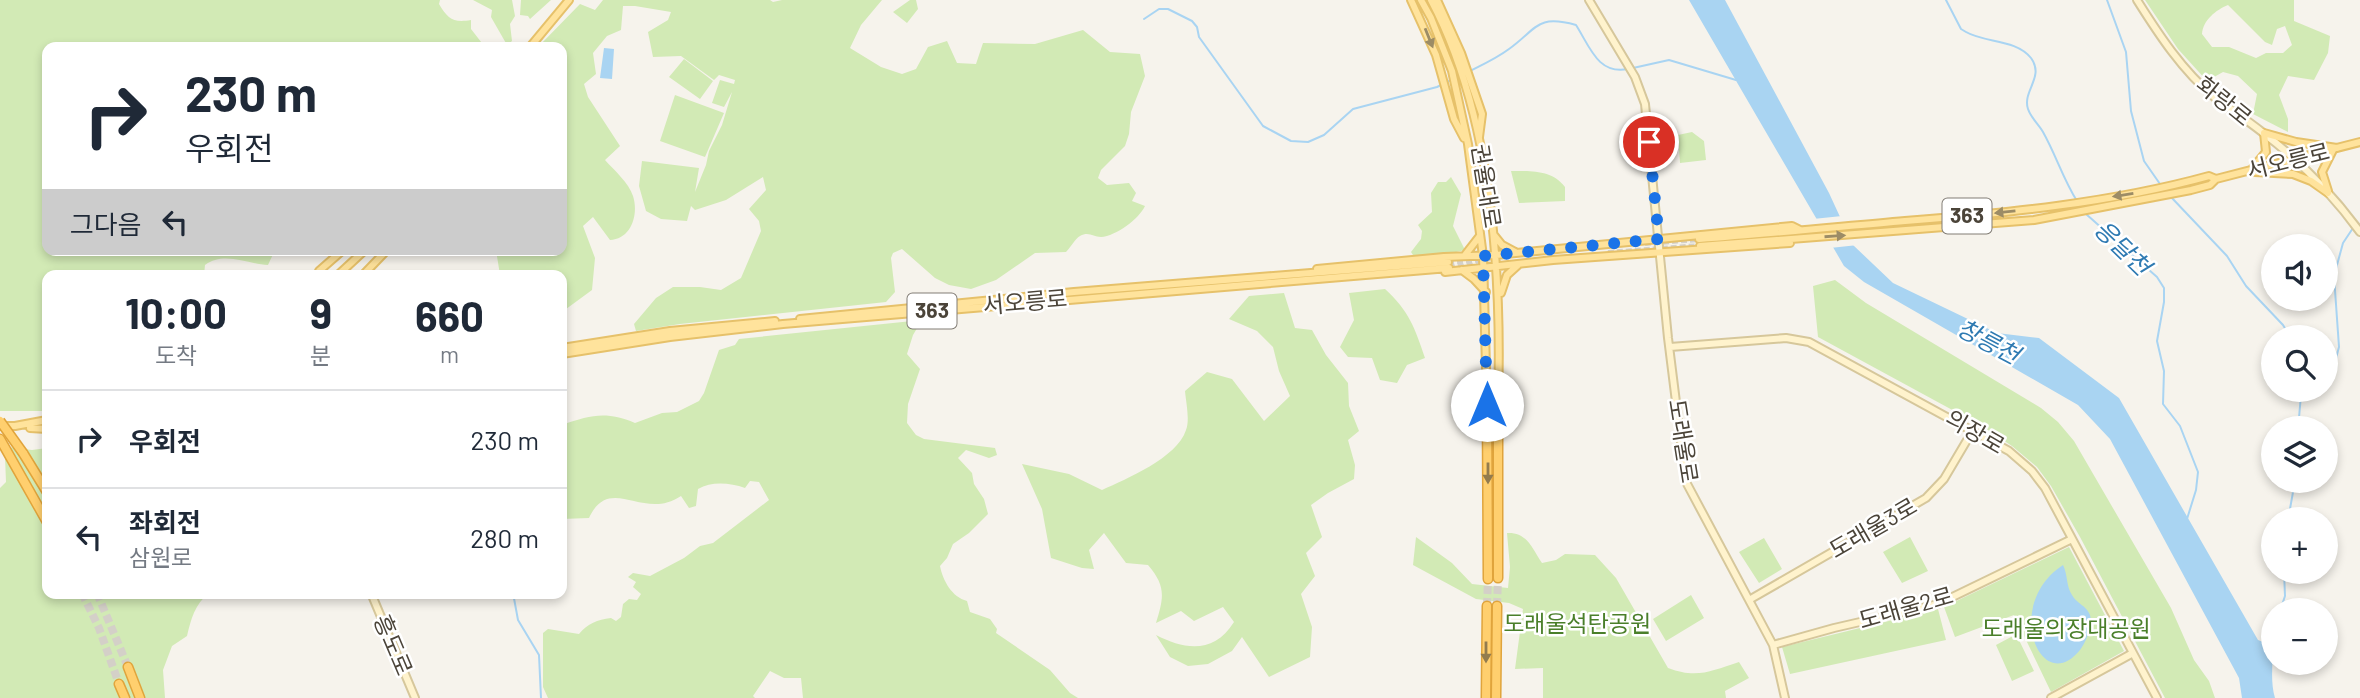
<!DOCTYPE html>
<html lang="ko">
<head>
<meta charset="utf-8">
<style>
  :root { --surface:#fff; --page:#f2f2f3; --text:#1f2937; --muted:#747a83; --line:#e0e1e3 }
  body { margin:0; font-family:Barlow,"Noto Sans KR",sans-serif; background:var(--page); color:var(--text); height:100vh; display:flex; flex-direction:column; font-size:26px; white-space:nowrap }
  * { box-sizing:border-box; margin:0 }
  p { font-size:23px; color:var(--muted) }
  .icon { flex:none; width:38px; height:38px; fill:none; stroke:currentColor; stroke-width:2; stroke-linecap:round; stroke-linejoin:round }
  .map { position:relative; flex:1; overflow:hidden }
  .sheet { position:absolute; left:42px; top:270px; width:525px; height:329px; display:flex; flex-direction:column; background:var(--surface); border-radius:14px; box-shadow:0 4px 10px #0003 }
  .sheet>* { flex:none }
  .banner { position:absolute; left:42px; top:42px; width:525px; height:214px; border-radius:14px; box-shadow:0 4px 10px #0003; background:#fff; color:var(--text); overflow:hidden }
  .fabs { position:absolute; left:2261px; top:234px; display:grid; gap:14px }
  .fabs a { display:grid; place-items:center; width:77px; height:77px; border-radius:50%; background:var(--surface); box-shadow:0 4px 10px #0003; font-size:35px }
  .pin { position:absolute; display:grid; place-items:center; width:60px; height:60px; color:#fff; margin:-30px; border:4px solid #fff; border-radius:50%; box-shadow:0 2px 7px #0007 }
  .me { position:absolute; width:77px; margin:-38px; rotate:0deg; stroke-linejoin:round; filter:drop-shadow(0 0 5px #0008) }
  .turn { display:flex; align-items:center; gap:24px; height:147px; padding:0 28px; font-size:32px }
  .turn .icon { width:91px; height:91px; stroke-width:2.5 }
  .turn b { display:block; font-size:49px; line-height:60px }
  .then { display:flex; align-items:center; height:66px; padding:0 28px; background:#0003; gap:14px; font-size:26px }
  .eta { display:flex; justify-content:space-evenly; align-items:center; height:119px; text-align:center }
  .eta b { font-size:42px; font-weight:700; line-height:49px }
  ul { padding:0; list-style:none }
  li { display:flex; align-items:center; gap:21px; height:98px; padding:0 28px; border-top:2px solid var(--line) }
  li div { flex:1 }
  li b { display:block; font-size:26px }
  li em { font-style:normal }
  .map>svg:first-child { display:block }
</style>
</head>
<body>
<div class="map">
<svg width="2360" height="698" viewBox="0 0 2360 698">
  <rect width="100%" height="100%" fill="#f6f3ec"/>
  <!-- green -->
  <path fill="#d2eab5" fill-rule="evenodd" d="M0,0H440L439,4C448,19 453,23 471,20V29L485,47H437L432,45L428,47H47V250H275L268,265C247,264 224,251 205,265L204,275H47V411H0Z
    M473,0H512L515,16L510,24L512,41L507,45L491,17L492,10Z
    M521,0H551L530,19L528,16L520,15Z
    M603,0H770L773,2L782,0H882L861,25L850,48L881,67L902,74L916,69L928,47L947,41L957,63L976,64L983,43L1035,44L1083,30L1110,52L1140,54L1145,76L1131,112L1129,134L1125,146L1101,170L1098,178L1107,185L1129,183L1136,193L1132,201L1145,206C1139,219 1116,236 1101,237C1093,237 1089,231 1080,236C1075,239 1071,247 1066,252L1035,253L996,280L971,289L949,285L935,278L902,249L893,253L891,258L895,292L886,302L680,324L636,331L634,324L656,298L673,287H700L721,290L741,278L761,231L759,221L749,209L766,190L763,177L726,200L695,210L691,206L687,221L661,219L646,211L639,186L642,161L699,168L695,192L706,165L709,151L722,125L732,92L724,107L712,103L720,80L734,84L735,80L719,75L714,80L681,56L653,57L648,32L668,20L671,12L635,6H623L621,30L607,36L593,53L596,74L584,84L588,97L620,146L605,160C614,170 629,183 633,196C639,215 631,239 610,240L593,217L583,226L595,258L592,290L562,312V275H500L496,250H562V47H538L580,4L595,10Z
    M910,0H916L918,9L907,23L893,12Z
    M2145,0H2294V21L2330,36L2328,53L2314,80L2288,76L2279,95L2288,119V132L2253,114L2257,94L2238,76L2223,72L2207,81L2178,49ZM2228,5L2265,42L2272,45L2277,29L2285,26L2292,45L2283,53H2266L2256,58L2229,47H2212L2202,34C2203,20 2216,10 2228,5Z
    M684,59L713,81L700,99L669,77Z
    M675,95L724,113L705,157L660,141Z
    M1692,132L1704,141L1706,160L1680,163L1678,135Z
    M1511,171C1532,171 1552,170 1565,187V201L1519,203Z
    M1451,177L1461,194L1453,226L1465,250L1417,261L1411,252L1421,239L1422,231L1418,225L1432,212L1431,193L1438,182H1446Z
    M1835,280L1866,303L2041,408L2058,422L2074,441L2171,608L2194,660L2209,681L2215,698H2165L2080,537L2051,486L2037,467L2012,446L1980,425L1818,337L1813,286Z
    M1385,289C1409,311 1415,328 1425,358L1407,365L1397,383L1380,380L1372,358L1348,357L1340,347L1354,320L1349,293Z
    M1284,293L1295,328L1312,330L1326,355L1348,383L1349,406L1359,431L1348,440L1355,465L1354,479L1328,493L1311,505L1322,537L1306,553L1315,576L1301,594L1312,627L1310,657L1269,677L1242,637L1232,651L1208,664L1188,666L1170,657L1156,635C1185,650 1214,654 1234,622L1223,607L1194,621L1181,611L1156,623C1164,597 1166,586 1148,565L1126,563L1104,533L1089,550L1094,569L1082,568L1051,558L1042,509L1022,464L1069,474L1102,490C1126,479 1177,458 1186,430C1190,420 1186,402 1185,391L1207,372L1232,379L1264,421L1290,396L1279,371L1273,347L1257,331L1229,319L1249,296Z
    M922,320L913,335L907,354L920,369L908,404L907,423L916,435L924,439L995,448L997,455L989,458L966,450L958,458L972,473L974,484L984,499L988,514L969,533L953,544L947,558L940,566C943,581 952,597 967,601L970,612L990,619L997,629L996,633L1050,670L1070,693L1078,698H803L801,678H784L770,671L753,696L755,698H548L543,687V633L548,629L579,634C588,623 597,620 611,618L616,621L621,617L623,604L629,599L637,600L641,594L633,587L636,582L628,577L633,573L650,576L684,558L700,546L713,543L769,500L759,482L750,481L745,488C730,483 712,481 698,489L696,506L689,508L681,496C643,522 610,473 589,518L562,519V425C591,415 606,411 635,423L662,413L677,412L699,401L704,393L719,350L735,345L739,339Z
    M8,447L32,450L47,448V593H209C195,604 191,619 187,636L172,646L163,670L165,698H0V488L6,482L5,457Z
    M1507,533C1528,532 1532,549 1542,563L1556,560L1565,554L1595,555L1616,578L1668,668C1697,679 1711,671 1739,662L1749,678L1725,691L1726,698H1543V668L1515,669L1523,609L1509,603L1476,599L1413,565L1416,537L1452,563L1472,584L1508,588L1510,567Z
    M1910,537L1928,571L1902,583L1883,552Z
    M1764,538L1782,569L1759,583L1739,552Z
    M2069,547L2124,651L2051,692L2014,615L1955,637L1944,607Z
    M1691,595L1704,618L1666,641L1653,619Z
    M1938,609L1946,640L1790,674L1782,647Z
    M2011,637L2018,638L2034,671L2012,681L1996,645Z"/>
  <!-- water -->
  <path fill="#a9d4f2" d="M1689,0H1725L1829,193L1853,245L1893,283L1997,333L2039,338L2119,398L2258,640L2273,646C2273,663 2270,681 2275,698H2242L2239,678L2110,439L2078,405L1864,282L1844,266Z
    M604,48L614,49L612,79L600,78Z
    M2063,565C2068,575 2066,586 2072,595C2076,603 2087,606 2090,615C2093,625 2086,642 2080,650C2041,698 2002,605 2063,565Z"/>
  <!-- pier -->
  <path fill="#f6f3ec" d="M1842,216L1858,245L1830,248L1813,219Z"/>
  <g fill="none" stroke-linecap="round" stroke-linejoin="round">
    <!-- stream -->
    <path stroke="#a9d4f2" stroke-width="2" d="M1946,0L1961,29L1966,32C1985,43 2016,39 2031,58C2045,77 2022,91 2028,109C2031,118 2039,125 2043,132C2056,155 2063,179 2077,201
      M2107,0L2126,52L2131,111L2144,161L2160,184
      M1144,19L1159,9H1168L1192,21L1197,27L1199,37L1263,126L1291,141L1308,142L1324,135L1353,109L1437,87L1459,76
      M1633,68L1669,60L1736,80
      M1470,71C1484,64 1497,58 1509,49C1537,29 1536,14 1576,25C1590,47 1598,75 1628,69
      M2171,197L2227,256L2246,286L2283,325L2291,338
      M2086,214L2157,277L2164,288V302L2157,341L2164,371L2163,404L2180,426L2198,472L2196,490L2187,519
      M2326,369L2335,362L2339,347L2334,276L2343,243L2353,228
      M2298,429L2301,395L2303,390
      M2288,520L2295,481
      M513,593L518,620L539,655L541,698
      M2280,611L2285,596L2284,572
      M2269,644L2273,632"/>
    <!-- primary-tunnel -->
    <path stroke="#d4d0c8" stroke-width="6" stroke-dasharray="6 3" stroke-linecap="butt" d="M1645,243L1699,239
      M1608,253L1700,246
      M1448,262L1495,258
      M1449,268L1482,265"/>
    <!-- highway-tunnel -->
    <path stroke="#d4d0c8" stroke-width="8" stroke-dasharray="8 4" stroke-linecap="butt" d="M82,593L99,628L119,684
      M97,593L128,667
      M1487,606L1488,579
      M1497,606L1498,578"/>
    <!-- secondary casing -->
    <g stroke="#d6c79b" stroke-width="10">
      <path id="secondary" d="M1589,0L1635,77L1645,104L1668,338L1686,482L1773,645L1785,698
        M2137,0C2159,35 2182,70 2214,97C2230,109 2247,120 2262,132C2299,160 2333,195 2360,232
        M1670,347L1786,338L1809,342L2009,451L2032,471L2045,488L2157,698
        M371,593L415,698
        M1749,600L1926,498L1944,479L1973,430
        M1773,645L1834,628L1938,604L2072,539
        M2051,698L2133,653"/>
    </g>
    <!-- primary casing -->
    <g stroke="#e6c16a" stroke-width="10">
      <path id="primary" d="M1411,0L1436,55L1454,119L1464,138
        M1421,0L1431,18L1452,71L1468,144L1483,256L1487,405
        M1431,0C1493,117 1502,274 1498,404
        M1437,0L1461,53L1482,114L1479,137
        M530,47L569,0
        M2252,169L2266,152L2264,133L2296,142L2337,148
        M2255,172L2293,174L2311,181L2328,193
        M2328,191L2322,172L2333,150
        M1494,235L1502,245L1515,252
        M1699,239C1768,234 1837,227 1905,221C2007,213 2111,203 2209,176L2216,179L2360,142
        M1700,246L2034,220L2191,190L2210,185L2216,179
        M1465,255L1479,237
        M1317,269L1444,257L1496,255L1792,226L1800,230
        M1462,270L1474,279L1486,292
        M1445,272L1553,260L1790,243
        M318,275L319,271L343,250
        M338,275L365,250
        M363,275L387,250
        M1501,293L1507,275L1518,265
        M800,319L1074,292L1448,262
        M562,348L670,331L775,321
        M562,354L670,337L783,324L1449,268
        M1,426H15L47,420
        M30,428L47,429"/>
    </g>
    <!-- highway casing -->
    <g stroke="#e0a43c" stroke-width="11">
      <path id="highway" d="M1487,405L1488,579
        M0,439L47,522
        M23,453L47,492
        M1498,578V404
        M128,667L140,698
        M119,684L125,698
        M1486,698L1487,606
        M1496,698L1497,606"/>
    </g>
    <!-- secondary -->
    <use href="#secondary" stroke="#fff3cd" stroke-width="6"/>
    <!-- primary -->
    <use href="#primary" stroke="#ffe39c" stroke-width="6"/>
    <!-- highway -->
    <use href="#highway" stroke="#ffcf6e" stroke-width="8"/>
    <!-- highway-bridge casing -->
    <g stroke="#e0a43c" stroke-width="11" stroke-linecap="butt">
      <path id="highway-bridge" d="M0,421L23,453"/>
    </g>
    <!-- highway-bridge -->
    <use href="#highway-bridge" stroke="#ffcf6e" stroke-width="8"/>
  </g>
  <!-- one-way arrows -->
  <defs><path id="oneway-solid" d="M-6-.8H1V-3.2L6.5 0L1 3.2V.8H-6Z" transform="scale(1.75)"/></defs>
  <g fill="#9c8c66">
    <use href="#oneway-solid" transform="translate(1429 38) rotate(68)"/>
    <use href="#oneway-solid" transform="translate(2123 195) rotate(171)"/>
    <use href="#oneway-solid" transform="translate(2005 212) rotate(174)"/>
    <use href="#oneway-solid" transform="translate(1835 236) rotate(-4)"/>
  </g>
  <g fill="#937c4e">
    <use href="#oneway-solid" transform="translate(1488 473) rotate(90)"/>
    <use href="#oneway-solid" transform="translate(1486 652) rotate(90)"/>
  </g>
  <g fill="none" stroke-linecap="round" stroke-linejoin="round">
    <!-- route -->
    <path stroke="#1a73e8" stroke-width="12" stroke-dasharray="0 21.6" d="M1487,405L1483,256L1659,239L1649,142"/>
  </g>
  <g text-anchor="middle" stroke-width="5" stroke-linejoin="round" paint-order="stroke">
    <!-- shield labels -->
    <g fill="#fff" stroke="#817c74" stroke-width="2">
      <rect x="1942.5" y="198.5" width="49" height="35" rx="5"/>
      <rect x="907.5" y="293.5" width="49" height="35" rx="5"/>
    </g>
    <g font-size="21" font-weight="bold" fill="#4b4439">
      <text x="1967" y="223">363</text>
      <text x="932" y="318">363</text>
    </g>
    <!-- street labels -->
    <g font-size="23" fill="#4b4439" stroke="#fff">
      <text transform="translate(2224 101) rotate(39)" y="8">화랑로</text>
      <text transform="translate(2288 161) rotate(-14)" y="8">서오릉로</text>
      <text transform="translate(1486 186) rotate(81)" y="8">권율대로</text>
      <text transform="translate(1025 302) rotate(-5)" y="8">서오릉로</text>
      <text transform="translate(1975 432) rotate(30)" y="8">의장로</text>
      <text transform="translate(1683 441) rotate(81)" y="8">도래울로</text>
      <text transform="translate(1873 528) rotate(-30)" y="8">도래울3로</text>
      <text transform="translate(1906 608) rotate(-16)" y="8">도래울2로</text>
      <text transform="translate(393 645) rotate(67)" y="8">흥도로</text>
    </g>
    <!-- park labels -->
    <g font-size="23" fill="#4a7f2a" stroke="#fff">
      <text x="1577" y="632">도래울석탄공원</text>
      <text x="2066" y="637">도래울의장대공원</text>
    </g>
    <!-- water labels -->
    <g font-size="24" font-style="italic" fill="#2e7ab2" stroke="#fff">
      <text transform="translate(2122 248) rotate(44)" y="8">응달천</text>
      <text transform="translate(1988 342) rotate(28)" y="8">창릉천</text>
    </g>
  </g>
</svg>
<div class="fabs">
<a><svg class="icon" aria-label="sound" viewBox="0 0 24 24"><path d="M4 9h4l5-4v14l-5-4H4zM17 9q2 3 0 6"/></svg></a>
<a><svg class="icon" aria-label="search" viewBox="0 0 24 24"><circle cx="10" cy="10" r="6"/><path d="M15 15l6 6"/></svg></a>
<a><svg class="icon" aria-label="layers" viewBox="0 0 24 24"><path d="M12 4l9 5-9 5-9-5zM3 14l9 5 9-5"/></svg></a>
<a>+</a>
<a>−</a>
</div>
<div class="pin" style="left:1649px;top:142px;background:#d93025"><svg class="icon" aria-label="arrive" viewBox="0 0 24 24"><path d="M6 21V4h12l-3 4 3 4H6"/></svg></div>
<svg class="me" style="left:1487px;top:405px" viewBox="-20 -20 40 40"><circle r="19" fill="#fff"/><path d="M0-13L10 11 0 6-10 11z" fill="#1a73e8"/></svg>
<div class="banner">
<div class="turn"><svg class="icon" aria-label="right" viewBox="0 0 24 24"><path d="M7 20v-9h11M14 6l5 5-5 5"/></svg><div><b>230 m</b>우회전</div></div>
<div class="then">그다음<svg class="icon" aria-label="left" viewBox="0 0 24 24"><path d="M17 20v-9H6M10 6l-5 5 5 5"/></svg></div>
</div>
<section class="sheet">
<div class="eta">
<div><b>10:00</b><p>도착</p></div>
<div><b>9</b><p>분</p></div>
<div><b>660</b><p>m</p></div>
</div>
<ul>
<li><svg class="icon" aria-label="right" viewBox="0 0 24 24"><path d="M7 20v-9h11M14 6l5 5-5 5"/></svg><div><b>우회전</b></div><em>230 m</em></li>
<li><svg class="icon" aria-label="left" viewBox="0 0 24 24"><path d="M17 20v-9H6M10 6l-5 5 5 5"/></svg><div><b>좌회전</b><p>삼원로</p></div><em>280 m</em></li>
</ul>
</section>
</div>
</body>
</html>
